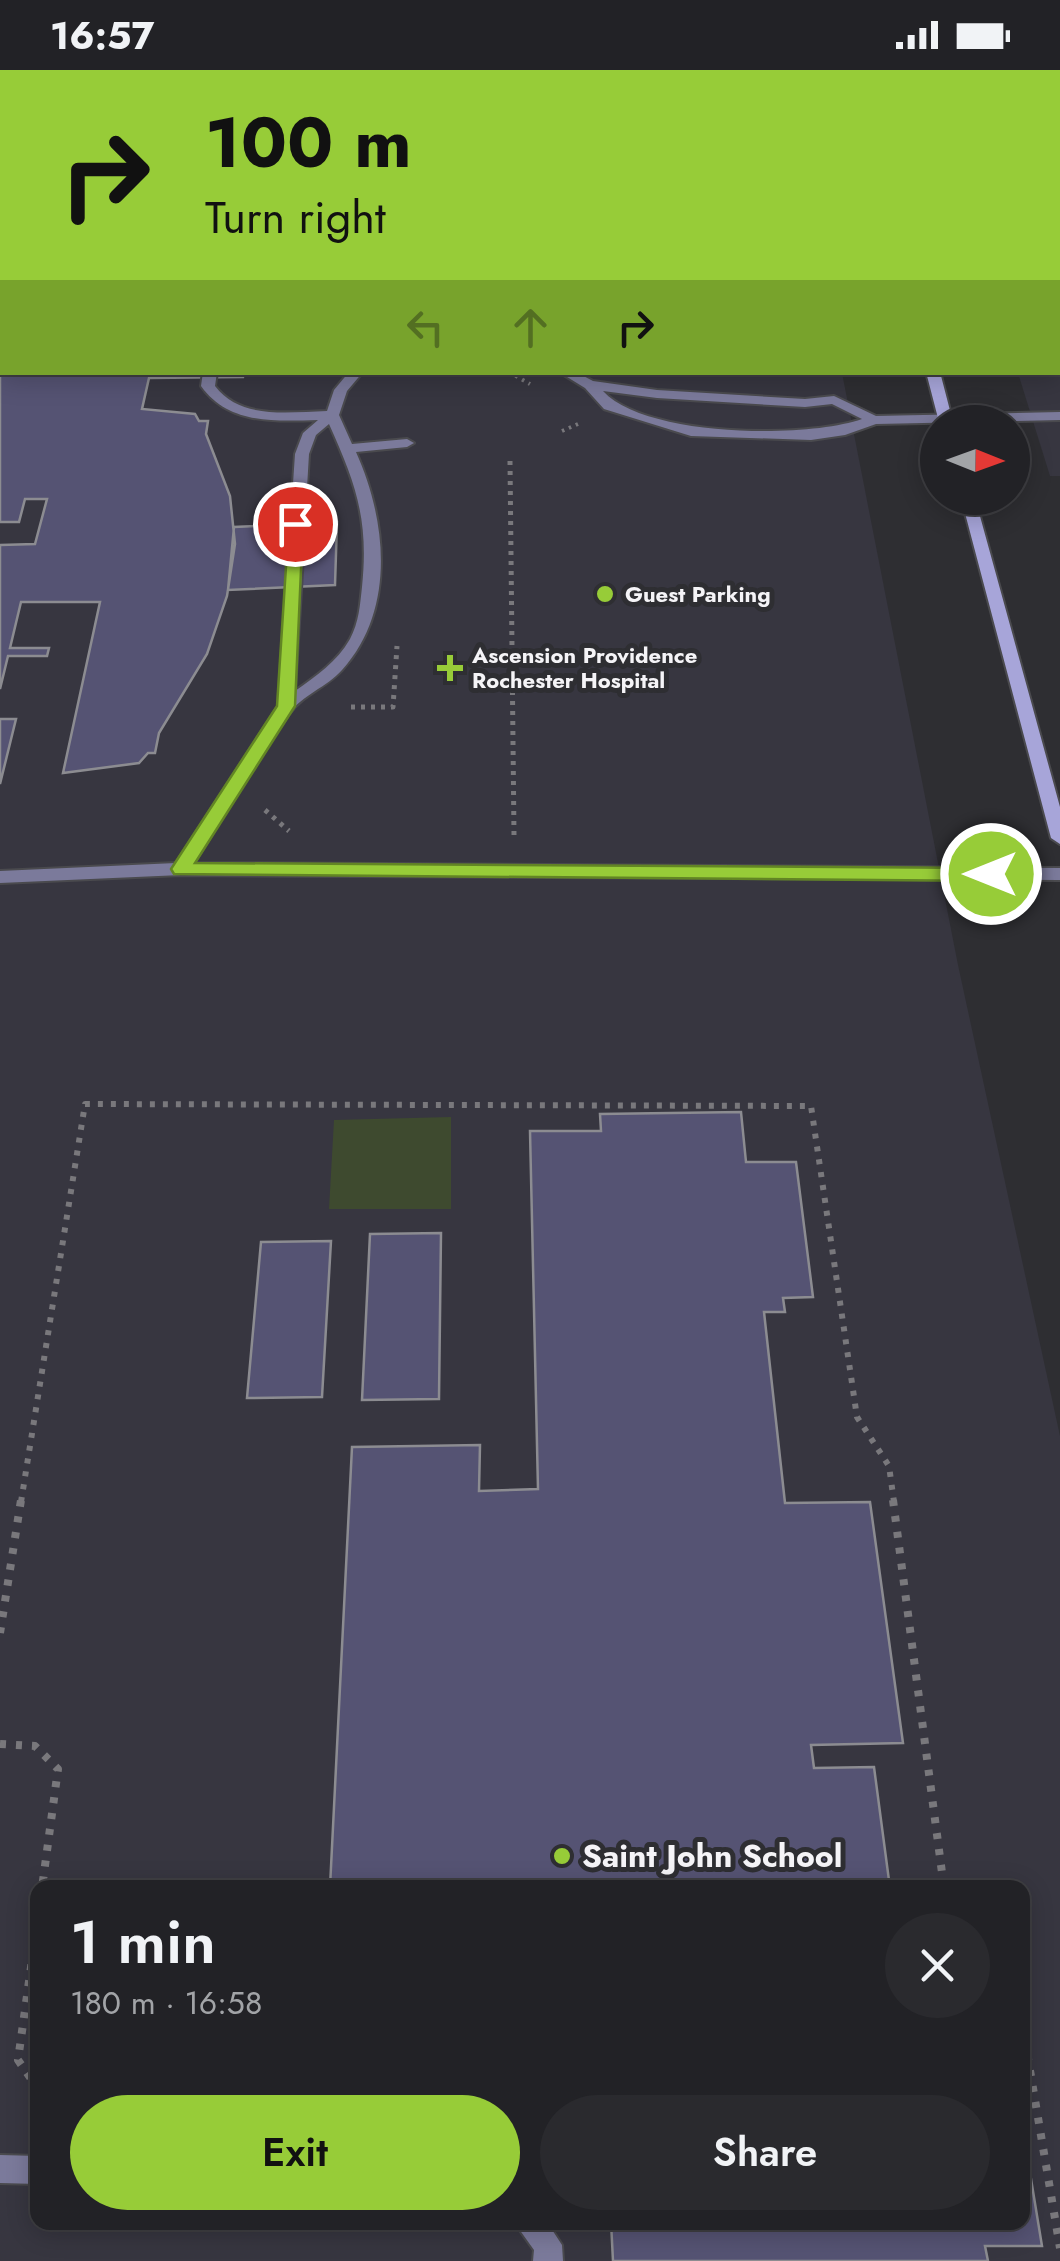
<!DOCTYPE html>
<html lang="en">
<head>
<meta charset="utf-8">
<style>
  :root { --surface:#222226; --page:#2a2a2e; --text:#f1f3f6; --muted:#a2a4a7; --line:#3f3f43; --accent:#97cc38 }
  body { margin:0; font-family:Jost,sans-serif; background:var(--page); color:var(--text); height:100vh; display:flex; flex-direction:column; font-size:38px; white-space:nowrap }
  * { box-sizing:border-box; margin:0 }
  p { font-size:32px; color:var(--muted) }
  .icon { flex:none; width:55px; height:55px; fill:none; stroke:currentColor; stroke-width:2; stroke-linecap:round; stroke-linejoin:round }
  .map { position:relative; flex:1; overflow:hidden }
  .panel { position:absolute; left:30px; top:1810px; width:1000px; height:350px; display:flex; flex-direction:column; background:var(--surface); border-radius:20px; box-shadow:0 5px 25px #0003,0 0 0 2px var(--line) }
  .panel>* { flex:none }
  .guide { position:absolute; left:0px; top:0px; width:1060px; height:305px; box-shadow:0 5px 25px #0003,0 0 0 2px var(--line); background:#97cc38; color:#111; overflow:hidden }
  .needle { width:65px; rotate:91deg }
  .buttons { position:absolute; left:920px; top:335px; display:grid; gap:20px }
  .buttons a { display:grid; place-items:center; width:110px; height:110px; border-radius:50%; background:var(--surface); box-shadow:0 5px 25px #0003,0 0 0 2px var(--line); font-size:50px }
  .pin { position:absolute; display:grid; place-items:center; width:85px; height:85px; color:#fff; margin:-42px; border:5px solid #fff; border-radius:50%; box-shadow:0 2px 10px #0007 }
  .me { position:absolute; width:110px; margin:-55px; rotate:270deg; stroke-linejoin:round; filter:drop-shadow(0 0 8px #0008) }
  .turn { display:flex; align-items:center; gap:35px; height:210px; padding:0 40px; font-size:45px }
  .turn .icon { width:130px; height:130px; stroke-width:2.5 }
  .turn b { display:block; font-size:70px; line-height:85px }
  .lanes { display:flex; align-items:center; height:95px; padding:0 40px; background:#0003; justify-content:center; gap:50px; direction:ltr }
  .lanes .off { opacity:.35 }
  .round { display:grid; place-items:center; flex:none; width:105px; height:105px; border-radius:52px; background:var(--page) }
  .head { display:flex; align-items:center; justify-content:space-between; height:170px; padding:0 40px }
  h1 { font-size:60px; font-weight:600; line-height:75px }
  .button { display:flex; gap:20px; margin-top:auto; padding:20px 40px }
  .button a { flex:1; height:115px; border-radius:60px; background:var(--accent); color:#111; font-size:40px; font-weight:600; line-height:115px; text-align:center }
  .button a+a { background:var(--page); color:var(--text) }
  .status { display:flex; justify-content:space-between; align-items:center; height:70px; padding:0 50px; background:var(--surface); direction:ltr }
  .status svg { height:28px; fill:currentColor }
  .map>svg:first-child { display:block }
</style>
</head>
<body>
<div class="status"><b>16:57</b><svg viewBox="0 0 49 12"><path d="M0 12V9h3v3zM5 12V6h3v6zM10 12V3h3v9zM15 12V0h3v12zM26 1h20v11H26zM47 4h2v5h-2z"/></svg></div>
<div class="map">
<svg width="1060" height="2191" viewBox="0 0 1060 2191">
  <rect width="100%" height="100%" fill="#2e2e32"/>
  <!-- built -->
  <path fill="#373640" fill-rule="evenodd" d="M0,0H780L2,2V302L842,303L958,895L1060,1366V2191H0ZM38,1818H1022V2152H38Z
    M924,0H1060V406H1050L1018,303L1058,302V2Z"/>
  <!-- green -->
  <path fill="#3e4a2f" d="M451,1047V1139H329L334,1050Z"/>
  <!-- building -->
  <path fill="#555373" stroke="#8c8c91" stroke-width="2.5" d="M0,0H308L2,2V56Z
    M0,248L2,302H244L243,307L149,308L142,339L195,344L199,351H208L206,364L230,426L235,474L227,526L207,584L159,663L155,683H148L139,693L63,703L100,532H21L10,578H49L47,586H8L0,619V475L35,474L47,429H25L19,452H0Z
    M337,452L335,515L228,520L234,457Z
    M0,649H16L0,714Z
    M741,1042L746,1092H796L813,1227L783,1228L785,1242H764L785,1433L870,1432L903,1673L811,1675L814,1698L874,1697L890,1818L330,1817L352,1377L480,1375L479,1421L538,1419L530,1061H601L600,1044Z
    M441,1163L439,1329L362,1330L370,1164Z
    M331,1171L322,1327L247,1328L261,1172Z
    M1022,2054L1042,2176H985L988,2191H613L611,2152H1022Z"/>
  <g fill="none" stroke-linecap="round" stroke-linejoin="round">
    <!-- service casing -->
    <g stroke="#4a4a4e" stroke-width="4">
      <path id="service" d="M1058,12H1060V18H1058Z
        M1058,33H1060V39H1058Z
        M0,73H2V79H0Z
        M0,112L2,113V119L0,120Z
        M0,196H2V204H0Z
        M0,220H2V228H0Z
        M203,302H217L215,316C241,350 288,342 327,341L334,320L349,302H363L347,321L339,345L352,374L407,369L414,373L407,377L356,382C387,451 396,540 342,600C327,617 302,625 289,644C255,692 225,744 194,793L1060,798V810L181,805L0,813V801L176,793L278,636L295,384L303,363L318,350C275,351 229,355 201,316ZM329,354C356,414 369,450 362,517C360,535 359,552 350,569C337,592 316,606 295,621L309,384L316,365Z
        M559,302H576L593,311L657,320L805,329L834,326L876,346L1060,342V350L876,354L845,365L811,370L691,366L604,339L585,318ZM603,321L657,328L805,337L832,334L862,349C805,369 645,367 603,321Z
        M0,2085L38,2086V2114L0,2113Z
        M514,2152H547L562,2175L563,2191H533L534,2180Z"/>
    </g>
    <!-- secondary casing -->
    <g stroke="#4a4a4e" stroke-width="4">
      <path id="secondary" d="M841,0H851L852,2H842Z
        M926,302H940L953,352H939Z
        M961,428H975L1060,737V774L1051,768Z"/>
    </g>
    <!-- path-far3 -->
    <path stroke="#79787c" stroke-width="4" stroke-dasharray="2.5 5" stroke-linecap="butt" d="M509,302L530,314
      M562,361L578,354"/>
    <!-- path-far2 -->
    <path stroke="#79787c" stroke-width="5" stroke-dasharray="4 6" stroke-linecap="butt" d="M510,391L514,765
      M351,637H393L397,576
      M265,740L289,761"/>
    <!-- path-far1 -->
    <path stroke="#79787c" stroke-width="6" stroke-dasharray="5 8" stroke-linecap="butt" d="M21,1432L85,1034L811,1036L857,1347L889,1396L894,1432"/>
    <!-- path -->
    <path stroke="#79787c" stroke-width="8" stroke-dasharray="6 10" stroke-linecap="butt" d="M893,1430L944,1818
      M0,1563L21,1430
      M0,1674L35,1676L58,1699L42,1818
      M38,1847L18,1990L38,2019
      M1022,1953L1060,2178"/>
    <!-- service -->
    <use href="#service" fill="#7b7a9b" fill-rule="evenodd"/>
    <!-- secondary -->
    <use href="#secondary" fill="#a7a5d9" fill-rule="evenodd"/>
  </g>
  <!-- route -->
  <path fill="#97cc38" stroke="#628524" stroke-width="2.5" d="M289,450L303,454L295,636L195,793L991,798L1001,804L991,811L174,804L171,799L277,636Z"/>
  <!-- markers -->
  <g fill="#97cc38" stroke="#2e2e32" stroke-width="4">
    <circle cx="605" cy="524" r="10"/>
    <path d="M445 583h10v10h10v10h-10v10h-10v-10h-10v-10h10z"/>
    <circle cx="562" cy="1786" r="10"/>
  </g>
  <g text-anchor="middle" stroke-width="10" stroke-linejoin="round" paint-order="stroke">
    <!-- far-poi labels -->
    <g font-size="22" font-weight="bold" fill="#f5f4f7" stroke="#2e2e32" text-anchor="start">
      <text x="625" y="532">Guest Parking</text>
      <text x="472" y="593">Ascension Providence<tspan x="472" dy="25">Rochester Hospital</tspan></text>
    </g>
    <!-- near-poi labels -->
    <g font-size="32" font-weight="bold" fill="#f5f4f7" stroke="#2e2e32" text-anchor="start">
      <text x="582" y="1797">Saint John School</text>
    </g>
  </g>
</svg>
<div class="buttons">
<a><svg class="needle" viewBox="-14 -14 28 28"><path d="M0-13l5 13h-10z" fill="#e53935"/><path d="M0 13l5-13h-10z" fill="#a2a4a7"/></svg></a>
</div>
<div class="pin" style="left:295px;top:454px;background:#d93025"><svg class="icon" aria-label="arrive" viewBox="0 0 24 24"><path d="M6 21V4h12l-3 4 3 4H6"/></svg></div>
<svg class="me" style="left:991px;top:804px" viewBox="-20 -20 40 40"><circle r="17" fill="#97cc38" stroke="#fff" stroke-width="3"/><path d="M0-11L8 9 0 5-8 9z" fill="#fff"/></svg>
<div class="guide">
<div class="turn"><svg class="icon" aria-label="right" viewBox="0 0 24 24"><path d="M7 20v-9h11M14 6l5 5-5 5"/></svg><div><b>100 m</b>Turn right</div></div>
<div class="lanes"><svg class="icon off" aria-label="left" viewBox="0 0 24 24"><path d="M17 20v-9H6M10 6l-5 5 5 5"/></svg><svg class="icon off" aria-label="ahead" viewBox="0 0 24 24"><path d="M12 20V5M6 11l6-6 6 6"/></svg><svg class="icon" aria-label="right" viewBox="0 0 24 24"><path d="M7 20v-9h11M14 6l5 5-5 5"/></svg></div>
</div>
<section class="panel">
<div class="head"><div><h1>1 min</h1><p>180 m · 16:58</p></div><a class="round"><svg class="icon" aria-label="close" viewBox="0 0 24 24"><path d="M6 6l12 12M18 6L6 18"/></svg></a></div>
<div class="button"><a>Exit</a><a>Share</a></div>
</section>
</div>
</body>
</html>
